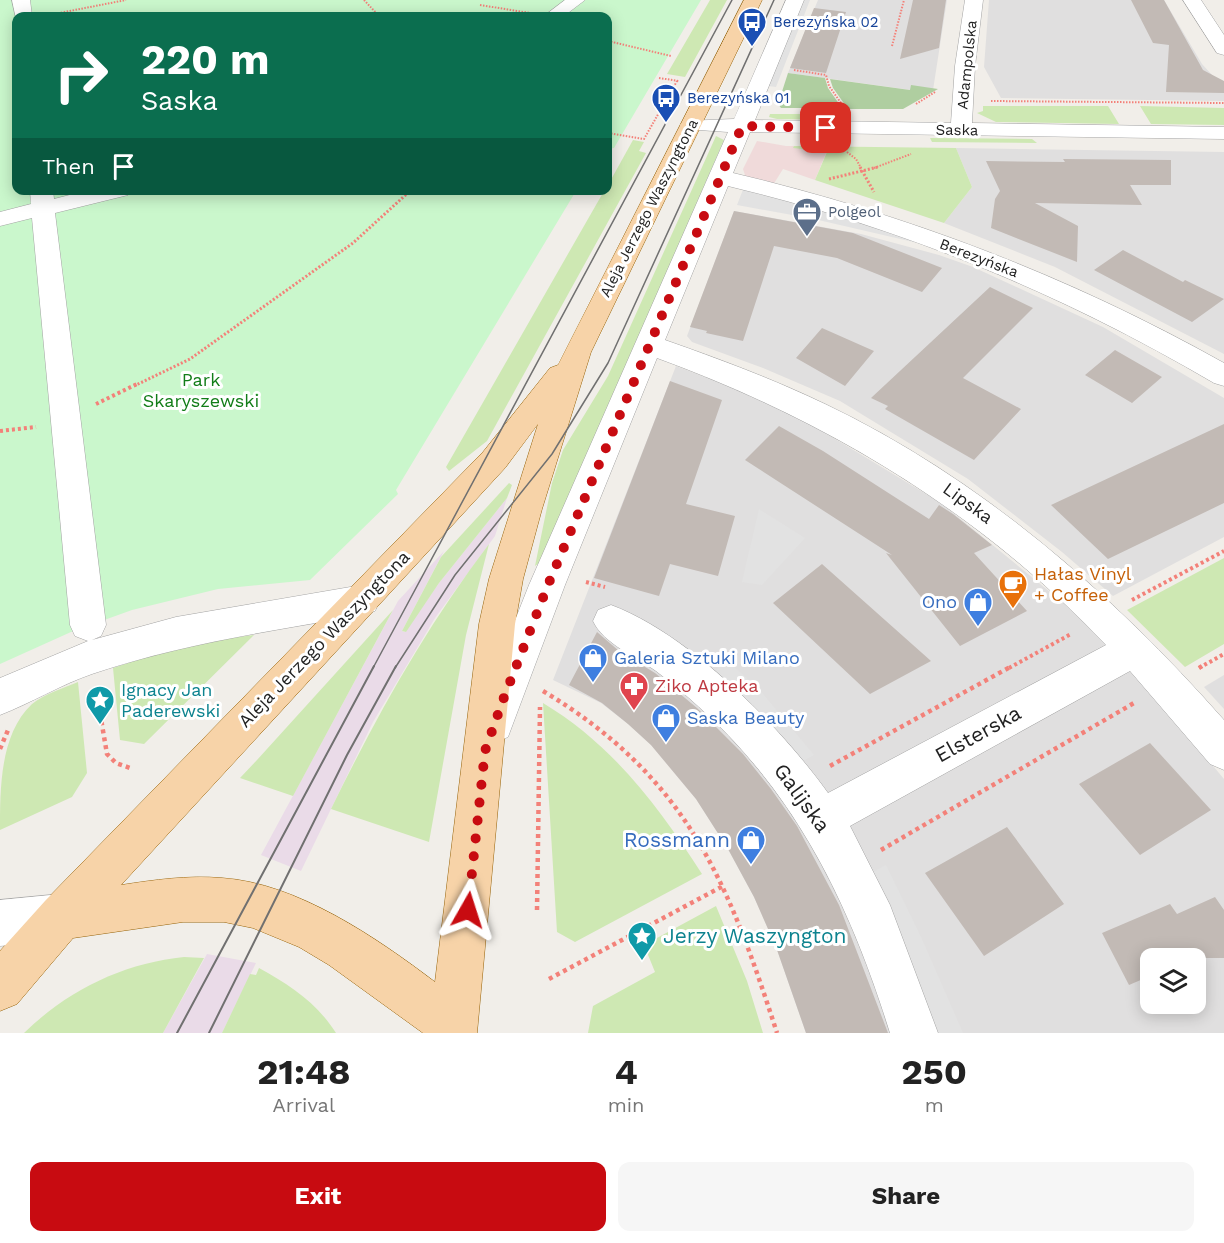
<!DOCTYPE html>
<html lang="en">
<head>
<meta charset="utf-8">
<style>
  :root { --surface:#fff; --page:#f6f6f6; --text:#222; --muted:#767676; --accent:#c80b11 }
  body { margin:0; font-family:"Work Sans",sans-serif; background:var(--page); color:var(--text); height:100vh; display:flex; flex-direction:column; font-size:22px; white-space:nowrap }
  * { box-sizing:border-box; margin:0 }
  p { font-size:20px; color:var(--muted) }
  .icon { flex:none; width:33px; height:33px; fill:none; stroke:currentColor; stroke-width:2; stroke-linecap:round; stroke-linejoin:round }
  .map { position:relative; height:1033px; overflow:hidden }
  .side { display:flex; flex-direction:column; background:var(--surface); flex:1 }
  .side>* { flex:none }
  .guide { position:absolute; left:12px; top:12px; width:600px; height:183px; border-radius:12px; box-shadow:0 3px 15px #0003; background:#0b6e4f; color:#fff; overflow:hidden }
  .fabs { position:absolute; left:1140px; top:948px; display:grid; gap:12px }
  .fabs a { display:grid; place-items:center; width:66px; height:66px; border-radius:12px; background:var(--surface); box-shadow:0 3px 15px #0003; font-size:30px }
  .pin { position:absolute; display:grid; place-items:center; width:51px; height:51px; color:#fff; margin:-26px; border-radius:12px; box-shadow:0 3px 9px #0006 }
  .me { position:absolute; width:66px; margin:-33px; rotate:6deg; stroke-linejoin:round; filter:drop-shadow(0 0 4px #0008) }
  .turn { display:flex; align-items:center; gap:21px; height:126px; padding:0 30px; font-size:27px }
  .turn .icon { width:78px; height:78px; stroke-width:2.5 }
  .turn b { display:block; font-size:42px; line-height:51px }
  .then { display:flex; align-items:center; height:57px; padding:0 30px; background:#0003; gap:12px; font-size:22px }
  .eta { display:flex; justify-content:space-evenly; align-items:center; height:102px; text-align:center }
  .eta b { font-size:36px; font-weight:700; line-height:42px }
  .primary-button { display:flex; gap:12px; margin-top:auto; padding:12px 30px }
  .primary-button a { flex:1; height:69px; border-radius:12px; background:var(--accent); color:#fff; font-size:24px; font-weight:700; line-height:69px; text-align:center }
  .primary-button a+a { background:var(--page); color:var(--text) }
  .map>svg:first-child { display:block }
</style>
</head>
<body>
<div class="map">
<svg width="1224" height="1033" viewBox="0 0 1224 1033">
  <rect width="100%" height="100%" fill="#f1eee9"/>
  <!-- residential -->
  <path fill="#e0dfdf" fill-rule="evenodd" d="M818,0H947L933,90H911L788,73Z
    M989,0H1164L1202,64L1224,88V101L1001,98L984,67Z
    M956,148L1224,152V354L1055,267L944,223L972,187Z
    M734,211L861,234L939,255L973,267L1103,327L1224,398V537L1113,596L1062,552L968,479L840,401L763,368L692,342L687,336Z
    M676,366L751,394L799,417L941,503L1077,614L1168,712L1224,779V1033H806L776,947L754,897L728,849L696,799L651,745L628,724L601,703L553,680ZM1150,958H1196V1004H1150Z
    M1224,675V709L1204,687Z"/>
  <!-- commercial -->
  <path fill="#f0dada" d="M757,141L786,146H829L815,180L783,169L773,185L746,178L743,169Z"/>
  <!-- industrial -->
  <path fill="#eadbe8" d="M507,498L495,536L435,618L373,722L301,871L261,855L398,601L444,551L402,631L405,632L439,583Z
    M207,954L256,963L222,1033H163Z"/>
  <!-- grass -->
  <path fill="#cee8b3" d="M710,0H727L685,77L667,74Z
    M983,106H1108L1119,124L996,122L977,113L983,111Z
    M1140,106L1224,108V125L1151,124Z
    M770,114H833V120L777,119L769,117Z
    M716,136L724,140L542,561L535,566L552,483L563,450L608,376Z
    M930,138L1032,139L1037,143L932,142Z
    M633,140L644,142L639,151L646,153L487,441L449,471L446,467L604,191L608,190V185Z
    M794,146L956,148L972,187L944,223L815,180L827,152L793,148Z
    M509,483L512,485L507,498L439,583L406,632L402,631L441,557Z
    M489,544L466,635L429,842L331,809C377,715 426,627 489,544Z
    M1224,558V644L1185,667L1127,610Z
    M393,610L293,796L240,778L257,760Z
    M254,635L144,744L120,740L113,668C158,652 206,640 254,635Z
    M78,682L87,773L72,797L0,830C0,788 0,734 32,704C44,694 64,688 78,682Z
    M543,703C613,745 659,807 702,874L575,942L557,932Z
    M716,906L747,981L763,1033H588L593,1006L655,972L644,945Z
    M184,957L204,958L163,1033H24C68,990 124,963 184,957Z
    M259,968C290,985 317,1003 336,1033H222L250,974L256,975Z"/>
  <!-- forest -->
  <path fill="#afcea0" d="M788,73L825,78L828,88L842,108H781L778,104Z
    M830,79L910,90L911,85L938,89L903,109H848L833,88Z"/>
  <!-- park -->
  <path fill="#caf7cc" d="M0,0H701L614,148L608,149V16H16V190L576,191L396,490L398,494L310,580L218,589L132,610L71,632L0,664Z"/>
  <!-- parking -->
  <path fill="#e2e2e2" d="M797,0H810L776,87L761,85Z
    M744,187L805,202L935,247L814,219L737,205Z
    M759,509L805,538L762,585L742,582Z
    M724,658L758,688L814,755L794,766L712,678Z
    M886,865L921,937L963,1033H925L862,878Z"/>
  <!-- building -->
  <path fill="#c2bab5" d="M913,0H946L939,48L900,59Z
    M1131,0H1164L1203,70L1224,81V93L1166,92L1169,45L1153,43Z
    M814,8L846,12L826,73L790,68Z
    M1063,159L1171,160V185H1130L1142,205L1035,203L1078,226L1077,262L991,228L995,199L1000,191L986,161L1065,162Z
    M734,211L853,233L942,268L922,292L837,258L774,246L743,341L706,333L707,331L690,327Z
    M1123,250L1183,282L1185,280L1224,299L1192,322L1094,270Z
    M990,287L1033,308L963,378L1021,409L974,460L885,409L888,406L871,398Z
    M822,328L874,351L845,386L796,358Z
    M1115,350L1162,377L1132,403L1085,375Z
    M670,381L722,400L686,504L735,516L718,576L670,564L659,596L594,578Z
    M1224,424V503L1108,559L1051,505Z
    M779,426L823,451L929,519L939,505L953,514L992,545L974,553L1027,611L960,646L886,553L892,555L745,460Z
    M822,564L931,661L870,694L773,603Z
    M597,632L619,651L655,673L697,708L743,754L771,789L797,826L839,905L888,1033H806L776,947L754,897L728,849L696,799L651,745L628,724L602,703L569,685Z
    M1150,743L1211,810L1140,855L1079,784Z
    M1007,827L1064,904L984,956L925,873Z
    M1215,897L1224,910V958H1150V976L1129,985L1102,933L1170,904L1177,914Z"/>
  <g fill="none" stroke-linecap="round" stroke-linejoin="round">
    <!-- minor casing -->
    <g stroke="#a3a3a3" stroke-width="1">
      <path id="minor" d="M12,0H30L32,16H16V19Z
        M565,0H585L564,16H544Z
        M786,0H804L755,120L951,123L955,66L965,0H983L975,66L972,123L1224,127V139L750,132L733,173C906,214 1069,276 1224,363V386L1214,383C1061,293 901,227 728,186L665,340C719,359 773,379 825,404C980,478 1111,592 1224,720V770L1210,764L1130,671L850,826L890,905L938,1033H890C853,914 803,806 712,719C694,702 676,686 656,671C636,657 603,643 593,621L598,610L611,605C689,634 780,726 828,793L1106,645C981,513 827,420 657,358L565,585L508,737L494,743L480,737L474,724L529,585L728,132L684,129L680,125L684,121L734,119Z
        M1183,0H1201L1224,35V55L1217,53Z
        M30,190H53L54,199L89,190H131L128,195L55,213L106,625L101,636L92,640L176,617L362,585L375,589L380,600L375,611L362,615C271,631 180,644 92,674C60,685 31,703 0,715V678L88,641L75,636L70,625L32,218L0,226V212L31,204Z
        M61,894L77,901L84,917L77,933L61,940L0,946V900Z"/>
    </g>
    <!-- major casing -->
    <g stroke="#976309" stroke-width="1">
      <path id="major" d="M744,0H762L591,352L542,509L523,579L515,624L477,1033H423L329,965L299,947L253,928L224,922H183L73,938L17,1004L0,1011V951L45,901L483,452L550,368L558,365ZM538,424L489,579L479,624L435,982C377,938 297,883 222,878C188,875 154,880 121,885L505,468Z"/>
    </g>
    <!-- path-far3 -->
    <path stroke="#f38179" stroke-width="2" stroke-dasharray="1.5 1.5" stroke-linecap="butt" d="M364,0L379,16
      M480,5L530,13
      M49,15L126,0
      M608,41L671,56
      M892,46L904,0
      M794,70L826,75L829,86L841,103
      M659,78L679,81
      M991,101L1224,103
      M916,104L935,92
      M608,133L644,139L677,81
      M847,152L856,159L861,168
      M874,168L911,154"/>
    <!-- path-far2 -->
    <path stroke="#f38179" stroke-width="3" stroke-dasharray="2 2" stroke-linecap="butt" d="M860,167L874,192
      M829,179L878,167
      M134,386L190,359L353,243L411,190"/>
    <!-- path-far1 -->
    <path stroke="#f38179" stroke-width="4" stroke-dasharray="3 3" stroke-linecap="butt" d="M96,404L137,384
      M0,431L36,427
      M586,582L605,587
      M1132,600L1224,551
      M1009,668L1071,634
      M1199,668L1224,654"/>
    <!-- path -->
    <path stroke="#f38179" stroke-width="4.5" stroke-dasharray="4 4" stroke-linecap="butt" d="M1199,668L1202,666
      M96,690L107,754L116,763L133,769
      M543,691C687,777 728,881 777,1033
      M0,749L8,730
      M830,766L1012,666
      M881,850L1134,703
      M537,910L540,707
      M549,979L723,886"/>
    <!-- minor -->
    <use href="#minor" fill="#fff" fill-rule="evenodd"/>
    <!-- major -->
    <use href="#major" fill="#f7d3a8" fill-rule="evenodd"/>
    <!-- tram-far1 -->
    <path stroke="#707070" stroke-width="1.5" d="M373,668L732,0
      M395,668L455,575L552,454L608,363L774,0"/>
    <!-- tram -->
    <path stroke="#707070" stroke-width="2" d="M177,1033L374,666
      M209,1033L347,755L396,666"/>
  </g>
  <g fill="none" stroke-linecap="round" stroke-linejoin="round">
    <!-- route -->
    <path stroke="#c80b11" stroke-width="10" stroke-dasharray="0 18" d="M468,910L485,751L503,700L548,585L742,126L826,128"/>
  </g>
  <!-- icons -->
  <defs>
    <g id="bus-pin" transform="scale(1.5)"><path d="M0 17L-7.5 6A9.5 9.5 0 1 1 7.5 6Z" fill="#1a4fb4" stroke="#fff"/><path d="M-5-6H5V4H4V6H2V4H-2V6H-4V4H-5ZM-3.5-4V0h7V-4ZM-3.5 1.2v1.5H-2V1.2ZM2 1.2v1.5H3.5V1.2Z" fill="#fff"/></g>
    <g id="office-pin" transform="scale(1.5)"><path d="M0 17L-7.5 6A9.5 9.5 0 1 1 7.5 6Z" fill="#5c6f8a" stroke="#fff"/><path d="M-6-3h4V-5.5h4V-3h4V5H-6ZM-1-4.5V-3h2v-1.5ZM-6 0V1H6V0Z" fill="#fff"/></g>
    <g id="cafe-pin" transform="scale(1.5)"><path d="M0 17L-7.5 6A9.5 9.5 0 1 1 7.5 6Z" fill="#e8710a" stroke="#fff"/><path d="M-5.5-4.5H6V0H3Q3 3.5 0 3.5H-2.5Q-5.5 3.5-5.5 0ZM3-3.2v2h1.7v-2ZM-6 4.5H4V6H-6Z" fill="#fff"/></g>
    <g id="shop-pin" transform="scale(1.5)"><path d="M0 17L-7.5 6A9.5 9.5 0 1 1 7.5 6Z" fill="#3f7fe0" stroke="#fff"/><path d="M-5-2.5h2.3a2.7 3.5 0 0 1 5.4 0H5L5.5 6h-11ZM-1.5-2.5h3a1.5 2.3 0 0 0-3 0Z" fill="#fff"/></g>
    <g id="pharmacy-pin" transform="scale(1.5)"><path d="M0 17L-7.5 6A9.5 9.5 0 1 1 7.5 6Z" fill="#e0444e" stroke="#fff"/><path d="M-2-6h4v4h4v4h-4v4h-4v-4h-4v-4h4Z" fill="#fff"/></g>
    <g id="sight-pin" transform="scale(1.5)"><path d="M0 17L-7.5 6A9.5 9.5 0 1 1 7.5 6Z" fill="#0f9aa8" stroke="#fff"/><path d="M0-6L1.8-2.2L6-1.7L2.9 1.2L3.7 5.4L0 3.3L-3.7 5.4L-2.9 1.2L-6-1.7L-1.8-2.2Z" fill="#fff"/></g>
  </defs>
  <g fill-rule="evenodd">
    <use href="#bus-pin" x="752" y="22"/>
    <use href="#bus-pin" x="666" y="98"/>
    <use href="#office-pin" x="807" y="212"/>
    <use href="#cafe-pin" x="1013" y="584"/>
    <use href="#shop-pin" x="978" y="602"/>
    <use href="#shop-pin" x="593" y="658"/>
    <use href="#pharmacy-pin" x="634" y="686"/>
    <use href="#sight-pin" x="100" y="700"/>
    <use href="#shop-pin" x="666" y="718"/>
    <use href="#shop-pin" x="751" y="840"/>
    <use href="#sight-pin" x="642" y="936"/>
  </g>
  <g text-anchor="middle" stroke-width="6" stroke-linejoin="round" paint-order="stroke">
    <!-- far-transit labels -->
    <g font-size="15" fill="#164399" stroke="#fff" text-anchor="start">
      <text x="773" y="27">Berezyńska 02</text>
      <text x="687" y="103">Berezyńska 01</text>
    </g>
    <!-- far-street labels -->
    <g font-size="15" fill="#222" stroke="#fff">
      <text transform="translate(967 65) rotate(-84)" y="5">Adampolska</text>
      <text transform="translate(957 130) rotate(1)" y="5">Saska</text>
      <text transform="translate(649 208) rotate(-63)" y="5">Aleja Jerzego Waszyngtona</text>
      <text transform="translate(979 258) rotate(21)" y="5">Berezyńska</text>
    </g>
    <!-- far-service labels -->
    <g font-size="15" fill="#4e5e75" stroke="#fff" text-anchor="start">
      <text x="828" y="217">Polgeol</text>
    </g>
    <!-- park labels -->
    <g font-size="18" fill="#127d18" stroke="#fff">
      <text x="201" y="386">Park<tspan x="201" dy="21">Skaryszewski</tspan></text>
    </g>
    <!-- street labels -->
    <g font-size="18" fill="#222" stroke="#fff">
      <text transform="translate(968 503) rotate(36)" y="6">Lipska</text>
      <text transform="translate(324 639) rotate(-46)" y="6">Aleja Jerzego Waszyngtona</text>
    </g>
    <!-- food labels -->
    <g font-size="18" fill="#c56008" stroke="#fff" text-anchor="start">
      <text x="1034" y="580">Hałas Vinyl<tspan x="1034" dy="21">+ Coffee</tspan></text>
    </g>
    <!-- shop labels -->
    <g font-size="18" fill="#366cbe" stroke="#fff" text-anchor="start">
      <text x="957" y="608" text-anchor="end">Ono</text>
      <text x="614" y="664">Galeria Sztuki Milano</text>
      <text x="687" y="724">Saska Beauty</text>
    </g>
    <!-- health labels -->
    <g font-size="18" fill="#be3a42" stroke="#fff" text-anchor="start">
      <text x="655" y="692">Ziko Apteka</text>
    </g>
    <!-- culture labels -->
    <g font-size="18" fill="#0d838f" stroke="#fff" text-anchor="start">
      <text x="121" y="696">Ignacy Jan<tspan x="121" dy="21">Paderewski</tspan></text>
    </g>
    <!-- near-street labels -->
    <g font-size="21" fill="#222" stroke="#fff">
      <text transform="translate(978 734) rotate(-29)" y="7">Elsterska</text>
      <text transform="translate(802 798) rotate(54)" y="7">Galijska</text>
    </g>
    <!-- near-shop labels -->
    <g font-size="21" fill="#366cbe" stroke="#fff" text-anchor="end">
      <text x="730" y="847">Rossmann</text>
    </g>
    <!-- near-culture labels -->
    <g font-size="21" fill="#0d838f" stroke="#fff" text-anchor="start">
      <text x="663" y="943">Jerzy Waszyngton</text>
    </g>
  </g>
</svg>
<div class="fabs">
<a><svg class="icon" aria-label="layers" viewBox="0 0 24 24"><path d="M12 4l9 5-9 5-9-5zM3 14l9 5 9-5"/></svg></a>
</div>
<div class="pin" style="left:826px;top:128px;background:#d93025"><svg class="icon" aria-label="arrive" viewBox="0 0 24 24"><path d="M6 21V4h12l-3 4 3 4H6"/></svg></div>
<svg class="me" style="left:468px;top:910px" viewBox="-20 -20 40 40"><path d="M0-17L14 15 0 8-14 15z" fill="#c80b11" stroke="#fff" stroke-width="4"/></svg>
<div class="guide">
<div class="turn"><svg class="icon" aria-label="right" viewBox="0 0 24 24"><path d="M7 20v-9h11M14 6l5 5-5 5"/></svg><div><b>220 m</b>Saska</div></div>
<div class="then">Then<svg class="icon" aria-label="arrive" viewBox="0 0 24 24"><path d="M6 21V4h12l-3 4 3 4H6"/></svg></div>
</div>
</div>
<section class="side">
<div class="eta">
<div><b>21:48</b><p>Arrival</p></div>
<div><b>4</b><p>min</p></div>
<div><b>250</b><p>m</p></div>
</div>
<div class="primary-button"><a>Exit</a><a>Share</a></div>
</section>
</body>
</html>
